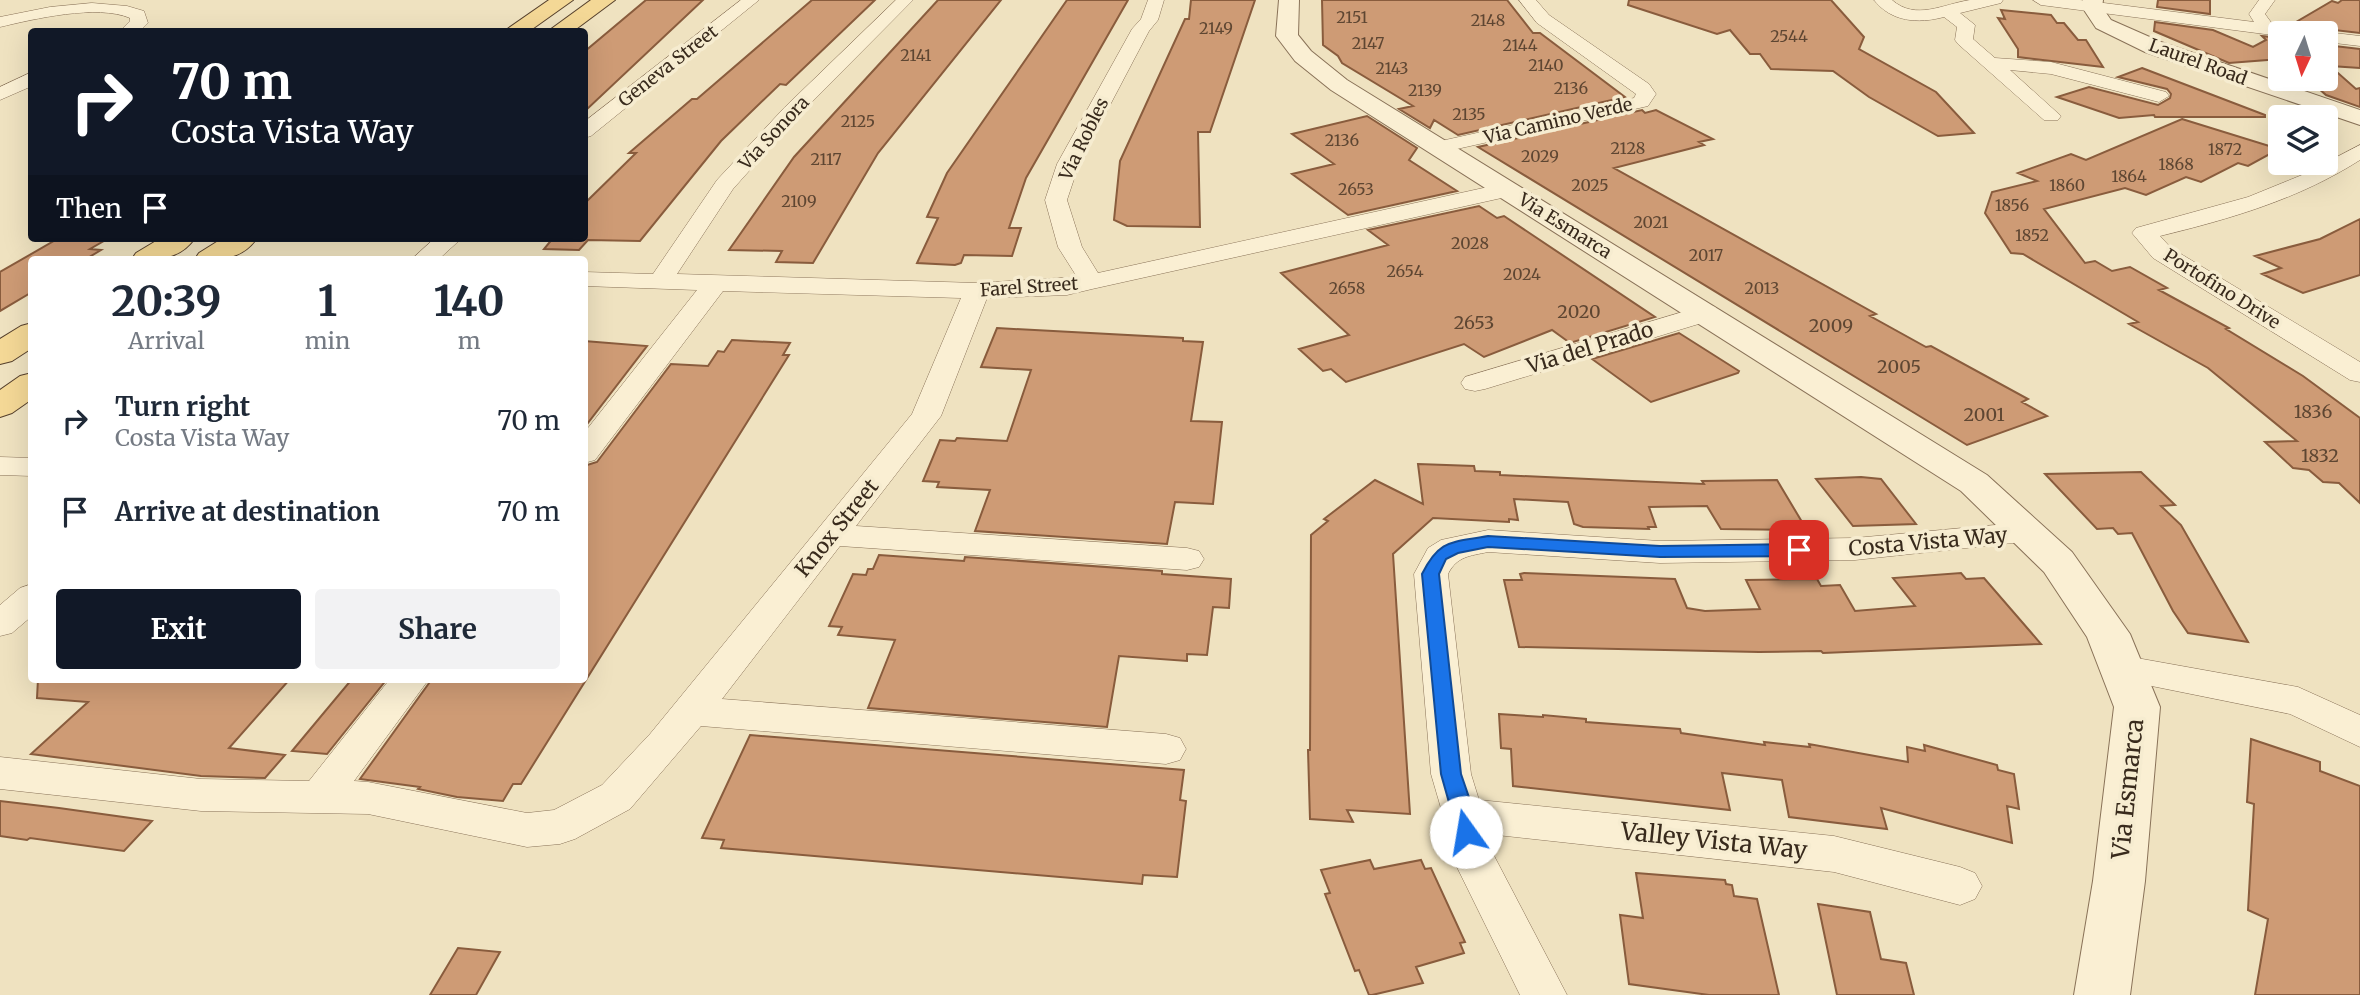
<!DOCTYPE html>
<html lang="en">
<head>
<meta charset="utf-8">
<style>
  :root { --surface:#fff; --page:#f2f2f3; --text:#1f2937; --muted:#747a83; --accent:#111827 }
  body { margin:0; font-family:Merriweather,serif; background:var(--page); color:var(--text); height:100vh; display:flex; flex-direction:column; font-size:26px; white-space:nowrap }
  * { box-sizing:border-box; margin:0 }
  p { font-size:23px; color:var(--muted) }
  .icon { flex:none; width:38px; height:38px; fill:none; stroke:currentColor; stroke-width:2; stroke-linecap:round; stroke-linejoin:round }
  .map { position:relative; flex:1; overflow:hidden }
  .drawer { position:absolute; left:28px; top:256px; width:560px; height:427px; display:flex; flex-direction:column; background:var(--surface); border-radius:7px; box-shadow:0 7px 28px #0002 }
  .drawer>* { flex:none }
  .hud { position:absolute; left:28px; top:28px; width:560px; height:214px; border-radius:7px; box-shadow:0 7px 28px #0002; background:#111827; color:#fff; overflow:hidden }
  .needle { width:46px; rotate:184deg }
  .controls { position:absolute; left:2268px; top:21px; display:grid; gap:14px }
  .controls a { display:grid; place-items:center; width:70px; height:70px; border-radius:7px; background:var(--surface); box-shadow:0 7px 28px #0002; font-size:35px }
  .pin { position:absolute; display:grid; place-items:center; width:60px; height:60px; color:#fff; margin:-30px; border-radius:14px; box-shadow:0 4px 10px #0006 }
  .me { position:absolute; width:77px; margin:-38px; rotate:347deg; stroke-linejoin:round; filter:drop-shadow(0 0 5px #0008) }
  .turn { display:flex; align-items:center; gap:24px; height:147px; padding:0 28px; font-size:32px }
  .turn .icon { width:91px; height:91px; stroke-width:2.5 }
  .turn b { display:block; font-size:49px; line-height:60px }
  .then { display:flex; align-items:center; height:66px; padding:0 28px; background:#0003; gap:14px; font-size:26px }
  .eta { display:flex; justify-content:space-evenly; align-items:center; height:119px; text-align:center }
  .eta b { font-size:42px; font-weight:700; line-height:49px }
  .primary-button { display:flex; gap:14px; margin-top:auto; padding:14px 28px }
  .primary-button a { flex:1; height:80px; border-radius:7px; background:var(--accent); color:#fff; font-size:28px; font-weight:700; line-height:80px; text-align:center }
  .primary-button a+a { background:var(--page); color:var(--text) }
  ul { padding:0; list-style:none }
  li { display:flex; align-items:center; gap:21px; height:91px; padding:0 28px }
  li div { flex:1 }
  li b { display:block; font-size:26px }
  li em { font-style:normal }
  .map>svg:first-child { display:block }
</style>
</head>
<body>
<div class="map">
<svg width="2360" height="995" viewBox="0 0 2360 995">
  <rect width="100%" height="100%" fill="#efe2c0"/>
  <!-- building -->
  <path fill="#ce9b75" stroke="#895c3d" stroke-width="2" d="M646,0H703L584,112V52Z
    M812,0H875L786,85L780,84L721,141L640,241L588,240L579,250L544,249L553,238H584V204L636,153H629L692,99H697Z
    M938,0H1001L878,153L813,263L776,262L782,251L729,250L794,157Z
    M1067,0H1128L1026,178L1009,228H1021L1012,256L964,255L961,263L955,265L917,263L938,218L927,217L947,173Z
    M1191,0H1255L1210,132H1198L1200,227L1127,226L1114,220L1120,161L1185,19H1189Z
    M1322,0H1507L1533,33H1540L1625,97L1458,135L1434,120L1430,128L1399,109L1413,106L1342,63L1338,56L1323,45Z
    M1629,0H1831L1864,37L1859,49L1936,92L1974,133L1938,136L1869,97L1833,71L1771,69L1760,54H1750L1730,30L1717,34L1628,5Z
    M2158,0H2210V14L2157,7Z
    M2342,0H2360V33L2326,29L2309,33L2303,26L2291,25L2332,1L2338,3Z
    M2001,10L2051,15L2057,23H2064L2078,40H2086L2103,67L2018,57V49L1998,18L2005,19Z
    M2155,22L2213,30L2253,47L2266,40L2262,36L2280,38V59L2229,63L2154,31Z
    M2326,45L2360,49V68L2330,66L2356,89L2360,88V107L2326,95L2308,79H2326Z
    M2142,68L2265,115V117H2155L2154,115L2119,118L2057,97L2089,87L2158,105L2170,98L2171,94L2167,89L2118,77Z
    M2301,108L2329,117H2287L2286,113Z
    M1642,110L1645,113L1656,110L1713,139L1699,142L1704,145L1614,168L1876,314L1870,316L1926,347L1931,346L2028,399L2022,402L2047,416L1967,445L1478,147Z
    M1367,116L1417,148L1409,160L1457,191L1348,215L1292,174L1334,164L1292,134Z
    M2182,119L2279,149L2248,166L2238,163L2201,182L2186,177L2146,195L2125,188L2044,209L2085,263L2095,261L2112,271L2130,267L2167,288L2159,290L2229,328L2226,329L2303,376L2360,418V503L2339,483L2323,482L2309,470L2293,468L2265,442L2297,441L2208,368L2129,324L2138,322L2023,254L2011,253L1985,213L1992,192L2037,181L2018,173L2071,154L2086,160Z
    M1479,206L1497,218L1504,216L1655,317L1570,343L1552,330L1484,357L1464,344L1346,382L1331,369L1323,371L1299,349L1349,335L1281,273L1388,245L1368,230Z
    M2360,219V275L2303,293L2262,274L2281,268L2255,256L2320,239Z
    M59,238H109L90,249L101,250L86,259H32V292L0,311V272Z
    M997,328L1183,338V341L1203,342L1191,421L1222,422L1213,504L1175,502L1167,544L975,531L990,490L937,487L939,482L923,481L940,440L955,441L957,438L1007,441L1031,370L981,367Z
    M1679,333L1739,371L1738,373L1651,402L1592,359Z
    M732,340L790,343L783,355H789L521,784H513L503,801L457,797L418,789L420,787L360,779L432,679H584V466L597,462L671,364L708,366L718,351L724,352Z
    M584,341L647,346L584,428Z
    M1418,464L1474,466L1475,471L1500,472V475L1632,481L1704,484L1702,481L1777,480L1805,527L1793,528L1794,530L1721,529L1707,506L1649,507L1656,527H1648L1649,529L1583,527L1574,524L1568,502L1514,499L1518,520L1509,519V522L1433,518L1393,554L1410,814L1347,810L1353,822L1310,819L1308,750H1310L1311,535L1328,521L1324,519L1375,480L1423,504Z
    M2141,472L2175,505L2161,506L2181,525L2248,642L2188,633L2173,611L2132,533L2118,534L2113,528L2097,529L2045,474Z
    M1861,477L1881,479L1916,524L1853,526L1816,479Z
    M879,555L964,561L965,557L1162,571V574L1231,579L1229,608L1213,607L1207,655L1187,654V661L1119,656L1107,727L868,708L895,640L838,635L842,627L829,626L853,574L866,575L868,569H873Z
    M1524,573L1675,579L1687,608L1705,611L1760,609L1746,580L1817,579L1821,586L1840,585L1855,611L1915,606L1893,578L1961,573L1966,579L1984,578L2041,644L1823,653L1821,651L1759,652L1519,647L1504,580H1522L1520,574Z
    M38,679H290L229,748L285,755L265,778L201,776L31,754L88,702L37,698Z
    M352,679H387L327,754L292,751Z
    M1499,714L1543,717V715L1586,719V722L1680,729L1681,733L1765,745L1764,742L1810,747L1809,744L1908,762L1907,747L1925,751L1924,745L1997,765L1998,770L2014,774L2019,809L2007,806L2012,843L1881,808L1887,829L1789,817L1782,780L1722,773L1730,810L1513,786L1511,749L1501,748Z
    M750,735L1184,770L1180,800L1186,801L1177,877L1143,875L1142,884L721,848L724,840L702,838Z
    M2251,739L2320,762V771L2360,786V995H2255L2268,919L2248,910L2254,804L2247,802Z
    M0,801L59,808L152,821L124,851L30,838L27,840L0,836Z
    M1370,860L1374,869L1421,860L1425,869L1431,868L1465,942L1460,943L1464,953L1416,967L1423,983L1372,995H1369L1359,970L1355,971L1325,894L1330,893L1321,870Z
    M1636,873L1725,880L1726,884L1732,885L1734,896L1757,899L1779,995H1709L1629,984L1620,915L1643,918Z
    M1818,904L1870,912L1881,959L1906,963L1914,995H1837Z
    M458,948L500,952L476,995H430Z"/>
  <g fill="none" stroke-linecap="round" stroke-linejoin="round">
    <!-- minor casing -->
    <g stroke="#897258" stroke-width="1">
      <path id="minor" d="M741,0H759L591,136L584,138V122Z
        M896,0H913L798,116L733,189L677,274L977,283L1077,277L1058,247L1045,200L1057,164L1132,29L1141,19L1148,0H1164L1158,20L1149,31L1079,164L1067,200L1082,247L1098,273L1506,183L1514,185L1517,190L1514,195L1506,197L1092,289L1067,295L987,298L941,416L856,526L1187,548L1199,551L1204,559L1199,567L1187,570L840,546L722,699L1166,734L1180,738L1186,749L1180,760L1166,764L701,726L630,809L575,839L560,844L527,847L368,814L201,811L0,789V757L201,779L309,781L390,679H429L354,781L368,782L527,813L554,810L602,785L650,734L912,414L961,298L723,291L595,460L584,463V433L697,290L584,286V272L653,274L717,180L784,108Z
        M1519,0H1536L1549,15L1649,84L1656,94L1648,106L1439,153L1432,151L1429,147L1432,143L1634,98L1636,94L1537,23Z
        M1874,0H1892C1916,21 1943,4 1970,0C1981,0 1993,0 2003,0L2001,3L1960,13L1975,25L1973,39L1995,58L2051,62L2166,92L2169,96L2159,102L2051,74L2010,70L2061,116L2058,120H2044L1958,44L1955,40L1957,27L1944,17C1918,24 1891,22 1874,0Z
        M2033,0H2080L2254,22L2249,14L2259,0H2275L2265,14L2273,25L2303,29L2306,33H2280V36L2041,5Z
        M92,3L127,6L144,11L148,23L139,32H119L130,21V18C97,4 34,19 0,27V17L50,7Z
        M2326,32L2360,36V46L2326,42V33H2320Z
        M32,72V86L0,100V87Z
        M2360,145V160C2299,199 2230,219 2160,236L2171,248L2360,362V382L2350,380L2153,258L2132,233L2136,228L2248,197L2302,175Z
        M435,238H462L439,259H412Z
        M1706,305L1715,307L1719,313L1715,319L1485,389L1475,391L1465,389L1461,383L1465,377Z
        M0,457L32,458V476L0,475Z
        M2028,522L2040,526L2044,533L2040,540L1855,560L1660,563L1488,552C1470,556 1457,556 1448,574L1471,774L1479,800L1834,836L1960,867L1975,873L1982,886L1975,899L1960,905L1834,872L1488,834L1490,848L1567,995H1520L1448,849L1443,815L1431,774L1414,574L1428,548L1441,540L1488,530L1660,541L1855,538Z
        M32,584V616L12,633L0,636V605L20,588Z
        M2120,655L2298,687L2360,715V747L2290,714L2107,677L2102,668L2107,659Z"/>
    </g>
    <!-- tertiary casing -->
    <g stroke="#897258" stroke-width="2">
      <path id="tertiary" d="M1279,0H1299L1298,35L1311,51L1347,80L1987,475L2072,552L2130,634L2160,707L2145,881L2130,995H2074L2093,881L2114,707L2087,637L2044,572L1961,491L1331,90L1295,61L1276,36Z
        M2083,0H2103L2102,7L2111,20L2161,42L2360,110V125L2145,52L2096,28L2082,7Z"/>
    </g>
    <!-- primary casing -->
    <g stroke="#56402c" stroke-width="2">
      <path id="primary" d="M549,0H573L528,32H503Z
        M591,0H615L572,32H547Z
        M161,238H195C179,261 157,259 132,259L136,253Z
        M223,238H257C241,261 220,259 195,259L199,253Z
        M32,323V348L12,361L0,364V339L21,326Z
        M32,373V399L12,413L0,417V390L20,376Z"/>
    </g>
    <!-- minor -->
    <use href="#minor" fill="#faefd3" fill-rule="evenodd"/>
    <!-- tertiary -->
    <use href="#tertiary" fill="#faefd3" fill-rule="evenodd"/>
    <!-- primary -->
    <use href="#primary" fill="#f4d896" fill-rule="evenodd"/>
  </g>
  <!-- route -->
  <path fill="#1a73e8" stroke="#114b97" stroke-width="2" d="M1488,536L1660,546L1799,544L1808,550L1799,556L1660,557L1488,547L1458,553L1446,559L1439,574L1461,774L1475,815L1477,832L1474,838L1466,840L1459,838L1441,774L1422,574C1440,538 1452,543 1488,536Z"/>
  <g text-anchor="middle" stroke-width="7" stroke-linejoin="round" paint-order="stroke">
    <!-- far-number labels -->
    <g font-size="16" fill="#5e4632">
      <text x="1352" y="23">2151</text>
      <text x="1488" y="26">2148</text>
      <text x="1216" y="34">2149</text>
      <text x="1789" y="42">2544</text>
      <text x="1368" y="49">2147</text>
      <text x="1520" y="51">2144</text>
      <text x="916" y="61">2141</text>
      <text x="1546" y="71">2140</text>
      <text x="1392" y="74">2143</text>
      <text x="1571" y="94">2136</text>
      <text x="1425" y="96">2139</text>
      <text x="1469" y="120">2135</text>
      <text x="858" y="127">2125</text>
      <text x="1342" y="146">2136</text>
      <text x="1628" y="154">2128</text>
      <text x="2225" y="155">1872</text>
      <text x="1540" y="162">2029</text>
      <text x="826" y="165">2117</text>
      <text x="2176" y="170">1868</text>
      <text x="2129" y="182">1864</text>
      <text x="1590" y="191">2025</text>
      <text x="2067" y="191">1860</text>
      <text x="1356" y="195">2653</text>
      <text x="799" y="207">2109</text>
      <text x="2012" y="211">1856</text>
      <text x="1651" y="228">2021</text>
      <text x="2032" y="241">1852</text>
      <text x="1470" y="249">2028</text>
      <text x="1706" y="261">2017</text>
      <text x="1405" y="277">2654</text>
      <text x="1522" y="280">2024</text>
      <text x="1347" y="294">2658</text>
      <text x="1762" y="294">2013</text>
    </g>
    <!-- far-street labels -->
    <g font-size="18" fill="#382a1c" stroke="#f6ecd0">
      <text transform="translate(2198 62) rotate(20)" y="6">Laurel Road</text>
      <text transform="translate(668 66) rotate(-38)" y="6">Geneva Street</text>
      <text transform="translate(1558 121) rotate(-13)" y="6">Via Camino Verde</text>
      <text transform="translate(774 133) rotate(-47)" y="6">Via Sonora</text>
      <text transform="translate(1084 139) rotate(-64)" y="6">Via Robles</text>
      <text transform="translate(1565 226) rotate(32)" y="6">Via Esmarca</text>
      <text transform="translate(1029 287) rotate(-4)" y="6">Farel Street</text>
      <text transform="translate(2222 289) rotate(32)" y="6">Portofino Drive</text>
    </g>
    <!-- number labels -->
    <g font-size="18" fill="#5e4632">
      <text x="1579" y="318">2020</text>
      <text x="1474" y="329">2653</text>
      <text x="1831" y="332">2009</text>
      <text x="1899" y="373">2005</text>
      <text x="2313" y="418">1836</text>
      <text x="1984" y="421">2001</text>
      <text x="2320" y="462">1832</text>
    </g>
    <!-- street labels -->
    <g font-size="21" fill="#382a1c" stroke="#f6ecd0">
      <text transform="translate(1590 348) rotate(-17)" y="7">Via del Prado</text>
      <text transform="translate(837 528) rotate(-51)" y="7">Knox Street</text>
      <text transform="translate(1928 542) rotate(-5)" y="7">Costa Vista Way</text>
    </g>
    <!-- near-street labels -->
    <g font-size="24" fill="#382a1c" stroke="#f6ecd0">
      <text transform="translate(2128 789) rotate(-84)" y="8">Via Esmarca</text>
      <text transform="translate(1714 841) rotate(6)" y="8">Valley Vista Way</text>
    </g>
  </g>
</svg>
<div class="controls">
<a><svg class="needle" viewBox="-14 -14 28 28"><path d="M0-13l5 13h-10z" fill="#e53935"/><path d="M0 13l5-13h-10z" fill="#747a83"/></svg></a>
<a><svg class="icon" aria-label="layers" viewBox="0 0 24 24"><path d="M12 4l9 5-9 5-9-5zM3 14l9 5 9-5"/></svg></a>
</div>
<div class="pin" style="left:1799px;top:550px;background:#d93025"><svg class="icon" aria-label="arrive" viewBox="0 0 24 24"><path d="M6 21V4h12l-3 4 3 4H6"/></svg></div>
<svg class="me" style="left:1466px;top:832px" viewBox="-20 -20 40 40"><circle r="19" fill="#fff"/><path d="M0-13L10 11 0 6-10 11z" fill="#1a73e8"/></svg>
<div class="hud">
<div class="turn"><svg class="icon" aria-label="right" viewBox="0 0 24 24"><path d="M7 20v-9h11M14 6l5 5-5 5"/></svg><div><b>70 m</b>Costa Vista Way</div></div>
<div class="then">Then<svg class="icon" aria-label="arrive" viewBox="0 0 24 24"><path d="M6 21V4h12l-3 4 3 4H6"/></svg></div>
</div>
<section class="drawer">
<div class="eta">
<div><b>20:39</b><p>Arrival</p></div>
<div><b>1</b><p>min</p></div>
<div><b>140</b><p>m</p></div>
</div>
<ul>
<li><svg class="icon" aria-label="right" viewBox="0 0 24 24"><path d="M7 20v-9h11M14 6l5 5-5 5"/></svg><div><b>Turn right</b><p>Costa Vista Way</p></div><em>70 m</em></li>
<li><svg class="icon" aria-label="arrive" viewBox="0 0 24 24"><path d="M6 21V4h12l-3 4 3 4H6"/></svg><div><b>Arrive at destination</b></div><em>70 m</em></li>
</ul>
<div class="primary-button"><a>Exit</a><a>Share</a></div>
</section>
</div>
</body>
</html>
